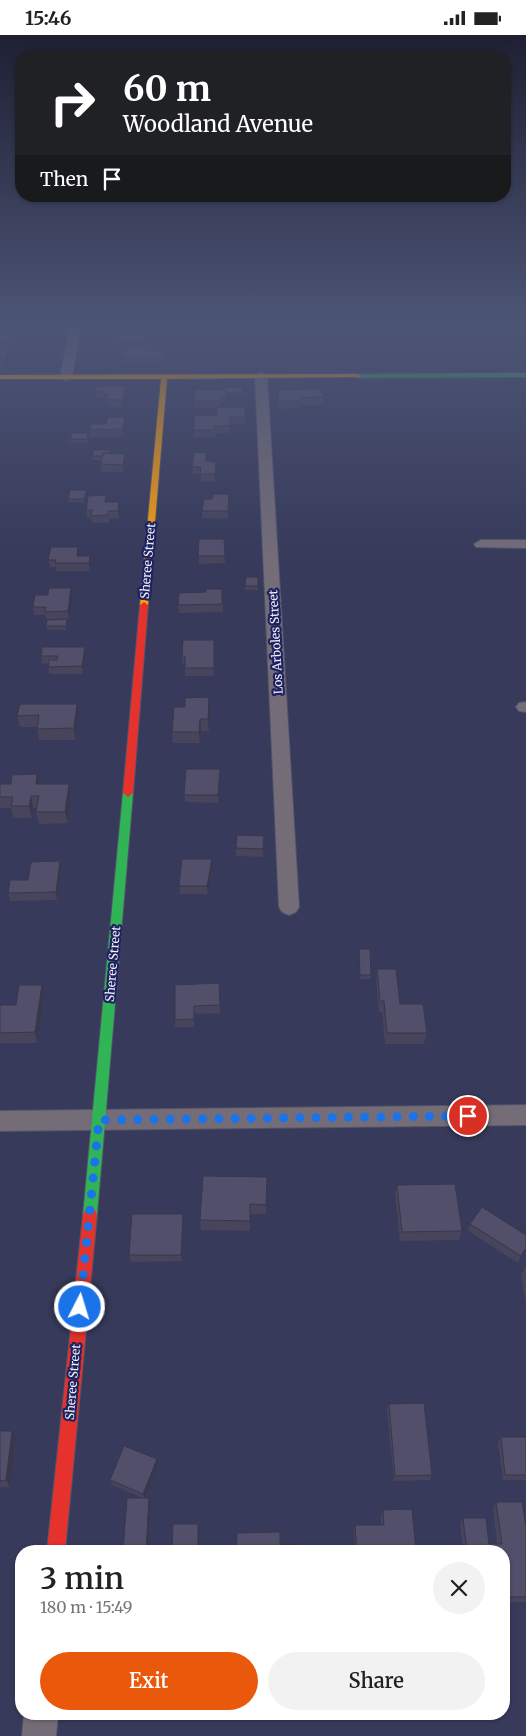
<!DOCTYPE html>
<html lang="en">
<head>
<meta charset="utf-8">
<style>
  :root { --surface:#fff; --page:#f2f2f2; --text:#222; --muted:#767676; --accent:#ea580c }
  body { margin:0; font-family:Merriweather,serif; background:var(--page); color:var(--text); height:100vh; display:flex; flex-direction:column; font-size:19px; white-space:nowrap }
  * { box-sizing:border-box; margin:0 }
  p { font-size:16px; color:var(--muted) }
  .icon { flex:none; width:28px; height:28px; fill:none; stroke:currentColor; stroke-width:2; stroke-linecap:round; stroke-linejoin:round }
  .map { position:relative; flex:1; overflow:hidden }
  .drawer { position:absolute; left:15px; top:1510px; width:495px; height:175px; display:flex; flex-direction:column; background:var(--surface); border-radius:20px; box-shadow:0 1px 4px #0004 }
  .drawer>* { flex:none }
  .banner { position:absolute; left:15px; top:15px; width:496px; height:152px; border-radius:20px; box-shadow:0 1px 4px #0004; background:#202124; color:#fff; overflow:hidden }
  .pin { position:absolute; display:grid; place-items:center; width:42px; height:42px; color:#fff; margin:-21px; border:2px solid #fff; border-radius:50%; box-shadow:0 1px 5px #0007 }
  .me { position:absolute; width:55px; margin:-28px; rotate:5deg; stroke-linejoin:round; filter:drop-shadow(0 0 4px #0008) }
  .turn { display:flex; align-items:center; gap:18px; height:105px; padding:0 25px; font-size:22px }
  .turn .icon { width:65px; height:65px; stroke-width:2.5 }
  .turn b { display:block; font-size:35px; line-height:42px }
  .then { display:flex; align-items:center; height:48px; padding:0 25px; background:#0003; gap:10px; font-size:19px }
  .round { display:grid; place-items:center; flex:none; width:52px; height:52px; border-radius:26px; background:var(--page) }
  .headline { display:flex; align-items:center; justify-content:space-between; height:85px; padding:0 25px }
  h1 { font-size:30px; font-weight:600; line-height:38px }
  .cta { display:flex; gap:10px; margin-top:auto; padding:10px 25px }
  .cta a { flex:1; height:58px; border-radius:30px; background:var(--accent); color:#fff; font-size:20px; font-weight:600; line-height:58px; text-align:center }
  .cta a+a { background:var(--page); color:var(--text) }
  .status { display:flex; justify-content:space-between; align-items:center; height:35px; padding:0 25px; background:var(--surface); direction:ltr }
  .status svg { height:14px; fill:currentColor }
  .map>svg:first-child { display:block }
</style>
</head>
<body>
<div class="status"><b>15:46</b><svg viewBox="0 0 49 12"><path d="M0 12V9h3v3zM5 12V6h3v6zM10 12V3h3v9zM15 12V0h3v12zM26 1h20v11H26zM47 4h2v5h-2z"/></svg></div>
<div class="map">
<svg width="526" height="1701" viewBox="0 0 526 1701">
  <rect width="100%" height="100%" fill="#373a5a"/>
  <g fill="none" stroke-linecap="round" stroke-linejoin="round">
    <!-- street casing -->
    <g stroke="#50536b" stroke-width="2">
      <path id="street" d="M71,287H82L72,342L66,346L60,342Z
        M261,337L267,341L299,872L296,877L289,880L282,877L279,872L255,341Z
        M481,505H526V513L476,512L474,509Z
        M526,667V677L519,676L516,672L519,668Z
        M526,1070V1090L0,1096V1076Z
        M24,1679H58L56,1701H22Z"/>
    </g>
    <!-- fast casing -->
    <g stroke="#50536b" stroke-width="2">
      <path id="fast" d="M526,338V342L357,343L354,341L357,339Z
        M128,754L133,758L97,1180L95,1185L90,1187L85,1185L83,1180L123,758Z"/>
    </g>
    <!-- slow casing -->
    <g stroke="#50536b" stroke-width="2">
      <path id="slow" d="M357,339L360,341L359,342L167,344L148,570L144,573L140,570L161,344H0V340Z"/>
    </g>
    <!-- jam casing -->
    <g stroke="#50536b" stroke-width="2">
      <path id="jam" d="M144,567L148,570L133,758L128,762L123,758L140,570Z
        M90,1173L95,1175L97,1180L65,1516H47L83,1180L85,1175Z"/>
    </g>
    <!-- street -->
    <use href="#street" fill="#746d78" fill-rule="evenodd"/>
    <!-- fast -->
    <use href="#fast" fill="#30b455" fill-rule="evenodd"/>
    <!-- slow -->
    <use href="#slow" fill="#ff9f0a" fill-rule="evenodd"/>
    <!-- jam -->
    <use href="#jam" fill="#e5322d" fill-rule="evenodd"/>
  </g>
  <!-- wall -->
  <path fill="#47445c" d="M0,287L19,294L16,302H12L11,304H0Z
    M140,289L141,294H146V301L145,305L115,304L114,298Z
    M155,310L156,316H164V328H130L121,327V320L127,315Z
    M0,311H9L11,318L5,330H0Z
    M126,351V358L123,372H107L106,366H103V363H96L95,356Z
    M242,352L243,361H226V368H221V372H245V389H230V398H215V402H194V395L217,380V373H194V366L224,355Z
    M278,355L320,357L324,362L323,370H299V373L279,374Z
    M125,382V389L124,402H90V395Z
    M88,398V402L87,408H71L70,404Z
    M111,415V418L125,419L126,426L123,437H102L101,429L102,425H93L92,421Z
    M207,426L216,427L217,434L215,447L201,446L200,439H193L192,432Z
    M87,455V459L85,468L69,467L68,464Z
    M229,459L230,466L228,484L202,483V476L212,464Z
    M107,467L120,475L119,483L109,484V488H92L91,483H87L86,475Z
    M224,504L225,528L199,529L198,521Z
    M80,519L79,521H90L91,528L90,536H56V532H50L48,525Z
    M258,542V555H245V551Z
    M71,553L73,561L69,584H46V580H34L33,572L48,560Z
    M222,554L223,577L179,578L178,570Z
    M67,584V588L66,595H47L46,591Z
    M85,612L86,619L83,639H49L48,632L49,628L42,629L41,621Z
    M214,613V641H185V629H183L182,621Z
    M210,674L209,696H201L200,708H173L172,697Z
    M79,680L75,705H39L37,694V692H20L17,681Z
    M220,734L219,768L185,767L184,760Z
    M37,739L39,749H69L71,760L68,788L39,789L36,777L37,772L33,773L32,783H13L11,773H0V749H11Z
    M264,801L263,822L236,821V813Z
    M212,832L208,859H180L179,851Z
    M61,834L57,865L10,866L8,858L28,845Z
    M359,914L371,940V944H360Z
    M377,934L400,969L427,998L424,1009H385L382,977H379L376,945Z
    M219,948L220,978L194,979V992H175V985Z
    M44,961L37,1008H0V970H16Z
    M267,1142L266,1179H250V1196L201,1195L200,1185Z
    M397,1150L462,1196L459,1205L400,1206L395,1159Z
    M183,1179V1185L182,1226L131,1227L129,1220Z
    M470,1189L526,1215L518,1228L468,1196Z
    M525,1232H526V1268L521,1241Z
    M389,1369L432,1440L430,1445L394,1446L387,1374Z
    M0,1396L16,1403L10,1452H0Z
    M501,1402H526V1445H503L498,1407Z
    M158,1429L145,1463L151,1469L148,1516L172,1515L198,1489L200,1495L199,1516H123L143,1463L112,1450L110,1445Z
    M496,1467L526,1492V1567L504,1568V1516H463L460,1490L463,1483L489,1509H497L493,1474Z
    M383,1475L416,1516H355L354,1497L355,1490H381V1481Z"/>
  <!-- shaded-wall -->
  <path fill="#39374b" d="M18,287L19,294L16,302L15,295Z
    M9,311L11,318L5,330L4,323Z
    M126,351V358L123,372V365Z
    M125,382V389L124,402L123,394Z
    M125,419L126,426L123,437V430Z
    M216,427L217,434L215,447V439Z
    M87,455V459L85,468L84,464Z
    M229,459L230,466L228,484V476Z
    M119,467L120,475L119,483L118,476Z
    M78,512L80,519L78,528L77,521Z
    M90,521L91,528L90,536L89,528Z
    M71,553L73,561L69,584L68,576Z
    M85,612L86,619L83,639L82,631Z
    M209,662L210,674L209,696L208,684Z
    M77,669L79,680L75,705L74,693Z
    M200,684L201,696L200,708L199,697Z
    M220,734V742L219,768L218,760Z
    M37,739L40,751L36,749Z
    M69,749L71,760L68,788L65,777Z
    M31,761L33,773L32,783L29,771Z
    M212,824V832L208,859L207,851Z
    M60,826L61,834L57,865L56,857Z
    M42,950L44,961L37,1008L35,997Z
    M183,1179V1185L182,1226L181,1220Z
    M526,1213V1215L518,1228L521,1221Z
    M12,1396L16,1403L10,1452L6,1445Z
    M157,1424L158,1429L145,1463L143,1459Z
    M149,1463L151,1469L148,1516H146Z
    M198,1489L200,1495L199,1516H198Z"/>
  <!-- building -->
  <path fill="#524f6b" stroke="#39374b" d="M0,287H18L15,295H11L10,297H0Z
    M116,289H140V292H133V294H146L145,298H114Z
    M155,310V314H143V317L164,316V321H129L121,320V315H127L128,311Z
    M0,311H9L4,323H0Z
    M97,351H126L123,365H106L107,359H103V356H95Z
    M224,352H242L243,358H226V355H224Z
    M320,354V357H323L324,362L299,363V366H279L278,355Z
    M194,355H226V361H221V366H194Z
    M217,372H245V382H230V391H214V395H194V381L217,380Z
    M108,382H125L123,394L90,395L91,389H106Z
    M72,398H88L87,404H70Z
    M94,415H111L110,418H103V421H92Z
    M194,417L207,418L205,426L216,427L215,439H200L201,432H192Z
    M103,418L125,419L123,430L101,429Z
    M70,455H87L84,464H68Z
    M213,459H229L228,476H202L204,464H212Z
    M106,460L105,467H119L118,476H108V480L91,481L92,475H86L88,461Z
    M199,504H224L225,521H198Z
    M51,512H78L77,521H90L89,528H55L56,525H48Z
    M246,542H258V551H245Z
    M49,553H71L68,576L45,577L46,572H33L35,560H48Z
    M206,554H222V569L178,570L179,558L206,557Z
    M67,584L66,591H46L47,585Z
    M183,605H214V633H185V621H182Z
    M42,612H85L82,631L48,632L49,625H57L58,621H41Z
    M209,662L208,684H200L199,697H172L174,672H185V663Z
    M20,669H77L74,693L37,694L39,680L17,681Z
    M186,734H220L218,760H184Z
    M37,739L36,749H69L65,777H36L39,761H31L29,771H11L13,762H0V749H11L12,740Z
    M237,800L264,801L263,814L236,813Z
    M182,824H212L207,851H179Z
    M60,826L56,857L8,858L10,845H28L31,827Z
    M359,914H370L371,940H360Z
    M377,934H396L400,969H423L427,998H387L384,966H380Z
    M219,948L220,970L194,971V984L175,985V950Z
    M19,950H42L35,997L0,998V970H16Z
    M203,1141L267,1142L266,1170L250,1169V1186L200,1185Z
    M455,1149L462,1196L402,1197L397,1150Z
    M482,1172L526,1200V1213L521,1221L470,1189Z
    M132,1179H183L181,1220H129Z
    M424,1368L432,1440L395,1441L389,1369Z
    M0,1396H12L6,1445L0,1446Z
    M501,1402H526V1440H505Z
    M124,1411L157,1424L143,1459L110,1445Z
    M127,1463H149L146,1516L172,1515L173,1489H198V1516H123Z
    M496,1467H522L526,1492V1562H504V1516H467L463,1483H486L489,1509H502Z
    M412,1474L416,1516H357L355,1490H384L383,1475Z
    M280,1497V1510L300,1509L301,1516H236L237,1498Z"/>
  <!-- sky -->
  <linearGradient id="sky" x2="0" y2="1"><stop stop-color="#1e2032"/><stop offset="0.55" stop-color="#4d5576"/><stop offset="1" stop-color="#4d5576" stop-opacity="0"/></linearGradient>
  <rect width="526" height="526" fill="url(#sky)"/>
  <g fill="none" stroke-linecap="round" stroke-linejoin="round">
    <!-- route -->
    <path stroke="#1a73e8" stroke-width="9" stroke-dasharray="0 16.2" d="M80,1272L99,1085L468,1081"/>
  </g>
  <g text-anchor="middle" stroke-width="4.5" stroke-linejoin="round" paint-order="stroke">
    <!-- street labels -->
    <g font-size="12" fill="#f0f2fa" stroke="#1f225e">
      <text transform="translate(148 526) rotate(-85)" y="4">Sheree Street</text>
      <text transform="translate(276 607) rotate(-93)" y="4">Los Arboles Street</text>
      <text transform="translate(113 929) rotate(-85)" y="4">Sheree Street</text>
      <text transform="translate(73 1347) rotate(-85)" y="4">Sheree Street</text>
    </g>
  </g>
</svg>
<div class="pin" style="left:468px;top:1081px;background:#d93025"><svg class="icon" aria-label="arrive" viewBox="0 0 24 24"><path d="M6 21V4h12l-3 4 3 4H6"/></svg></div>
<svg class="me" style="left:80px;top:1272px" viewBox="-20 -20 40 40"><circle r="17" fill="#1a73e8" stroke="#fff" stroke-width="3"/><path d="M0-11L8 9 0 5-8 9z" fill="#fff"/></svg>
<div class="banner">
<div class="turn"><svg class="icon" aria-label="right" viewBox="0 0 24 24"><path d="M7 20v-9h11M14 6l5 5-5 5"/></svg><div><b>60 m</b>Woodland Avenue</div></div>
<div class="then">Then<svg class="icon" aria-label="arrive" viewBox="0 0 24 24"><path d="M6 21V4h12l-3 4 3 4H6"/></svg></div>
</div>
<section class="drawer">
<div class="headline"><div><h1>3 min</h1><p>180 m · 15:49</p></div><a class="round"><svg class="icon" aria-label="close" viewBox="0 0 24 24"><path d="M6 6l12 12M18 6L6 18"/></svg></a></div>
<div class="cta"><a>Exit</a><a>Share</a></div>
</section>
</div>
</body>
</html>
